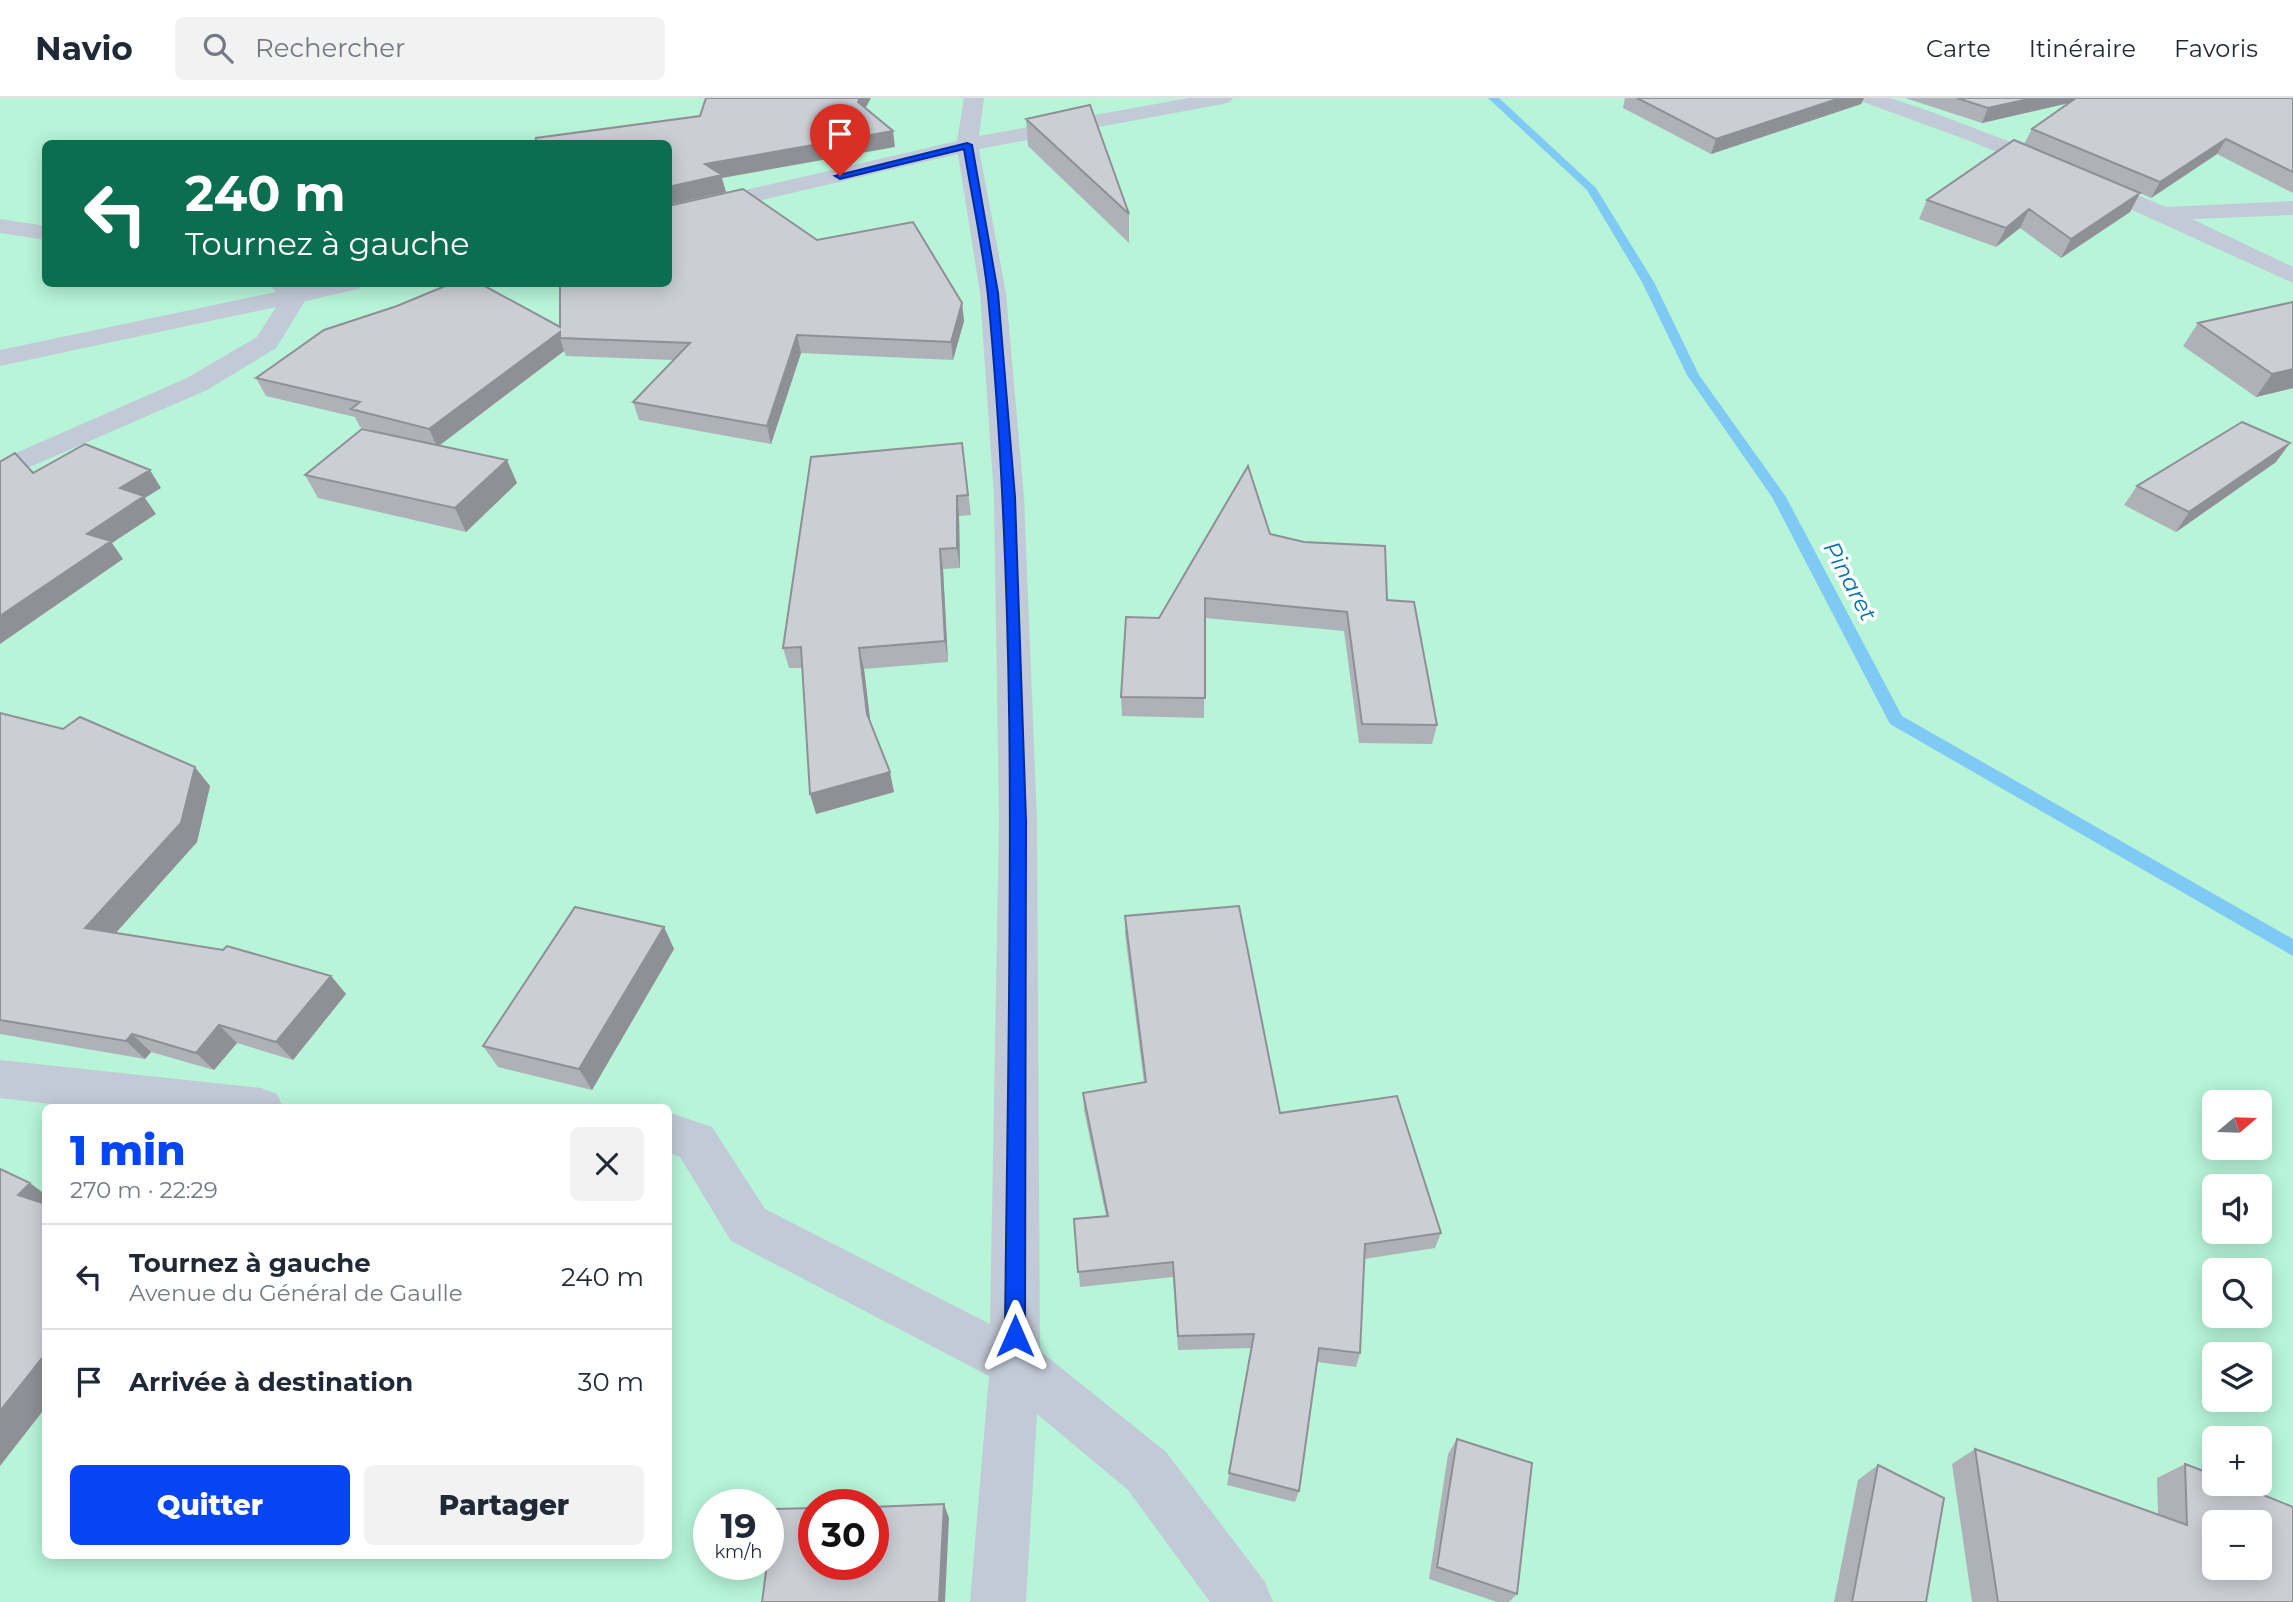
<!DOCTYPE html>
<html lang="fr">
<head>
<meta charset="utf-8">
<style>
  :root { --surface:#fff; --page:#f2f2f3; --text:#1f2937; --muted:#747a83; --line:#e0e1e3; --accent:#0545f3 }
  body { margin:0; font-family:Montserrat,sans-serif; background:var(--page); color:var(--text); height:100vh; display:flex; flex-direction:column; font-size:26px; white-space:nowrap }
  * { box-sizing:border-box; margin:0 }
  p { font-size:23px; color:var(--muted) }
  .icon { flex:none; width:38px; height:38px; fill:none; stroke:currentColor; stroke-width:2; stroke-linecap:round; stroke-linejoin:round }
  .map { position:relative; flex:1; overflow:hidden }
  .sheet { position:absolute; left:42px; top:1006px; width:630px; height:455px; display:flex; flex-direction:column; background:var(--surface); border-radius:10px; box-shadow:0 4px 18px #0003 }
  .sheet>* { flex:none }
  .top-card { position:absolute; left:42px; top:42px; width:630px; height:147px; border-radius:10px; box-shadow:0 4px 18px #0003; background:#0b6e4f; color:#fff; overflow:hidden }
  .needle { width:46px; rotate:71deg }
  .tools { position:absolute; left:2202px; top:992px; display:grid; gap:14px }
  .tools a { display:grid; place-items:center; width:70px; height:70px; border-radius:10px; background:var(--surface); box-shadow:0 4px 18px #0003; font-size:35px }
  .speed { position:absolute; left:693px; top:1391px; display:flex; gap:14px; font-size:35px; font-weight:700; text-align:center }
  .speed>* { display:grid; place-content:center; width:91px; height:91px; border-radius:50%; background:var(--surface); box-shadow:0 4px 18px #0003; line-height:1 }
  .speed small { font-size:18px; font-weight:400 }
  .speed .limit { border:10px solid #d22; background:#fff; color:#111 }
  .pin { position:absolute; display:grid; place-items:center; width:60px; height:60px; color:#fff; margin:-72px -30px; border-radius:50% 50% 50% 0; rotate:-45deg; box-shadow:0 0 7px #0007 }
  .pin .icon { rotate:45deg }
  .me { position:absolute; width:77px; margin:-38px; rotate:0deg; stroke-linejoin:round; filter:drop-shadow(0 0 5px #0008) }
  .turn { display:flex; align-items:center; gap:24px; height:147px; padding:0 28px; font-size:32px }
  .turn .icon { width:91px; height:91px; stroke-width:2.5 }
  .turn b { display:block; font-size:49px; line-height:60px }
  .round { display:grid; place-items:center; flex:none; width:74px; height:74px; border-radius:10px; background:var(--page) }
  .head { display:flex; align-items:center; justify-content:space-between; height:119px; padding:0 28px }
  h1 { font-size:42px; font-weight:800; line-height:52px; color:var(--accent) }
  .primary-button { display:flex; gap:14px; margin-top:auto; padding:14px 28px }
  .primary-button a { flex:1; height:80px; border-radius:10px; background:var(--accent); color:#fff; font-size:28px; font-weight:800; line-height:80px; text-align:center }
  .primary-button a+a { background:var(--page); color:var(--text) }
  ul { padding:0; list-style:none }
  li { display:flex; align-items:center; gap:21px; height:105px; padding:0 28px; border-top:2px solid var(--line) }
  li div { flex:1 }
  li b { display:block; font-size:26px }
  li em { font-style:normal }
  header { display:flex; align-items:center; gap:42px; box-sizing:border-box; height:98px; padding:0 35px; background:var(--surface); border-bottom:2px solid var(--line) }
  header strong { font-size:33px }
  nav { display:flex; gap:38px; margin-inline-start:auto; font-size:24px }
  .search { width:490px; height:63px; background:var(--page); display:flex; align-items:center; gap:18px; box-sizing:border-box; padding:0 24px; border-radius:10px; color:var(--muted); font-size:26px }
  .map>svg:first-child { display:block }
</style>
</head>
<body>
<header>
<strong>Navio</strong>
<div class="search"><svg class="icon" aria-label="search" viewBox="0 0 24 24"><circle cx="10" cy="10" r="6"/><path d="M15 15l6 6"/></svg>Rechercher</div>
<nav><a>Carte</a><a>Itinéraire</a><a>Favoris</a></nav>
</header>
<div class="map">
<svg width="2293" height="1504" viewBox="0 0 2293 1504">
  <rect width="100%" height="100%" fill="#f1eeed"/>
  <!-- green -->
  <path fill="#b7f4d8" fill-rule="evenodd" d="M0,0H2293V1504H0ZM46,46H668V186H46ZM2214,1004H2259V1050H2214ZM46,1010H668V1458H46ZM2214,1088H2259V1134H2214ZM2214,1172H2259V1218H2214ZM2214,1256H2259V1302H2214ZM2214,1340H2259V1386H2214ZM709,1407H768V1466H709ZM814,1407H873V1466H814ZM2214,1424H2259V1470H2214Z"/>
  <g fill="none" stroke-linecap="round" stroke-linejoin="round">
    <!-- stream -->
    <path fill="#7fc9f5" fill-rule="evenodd" d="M1488,0H1499L1596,90L1654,184L1699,277L1786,399L1902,618L2293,841V858L1890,626L1772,399L1687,277L1642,184L1587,92Z"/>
    <!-- minor -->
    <path fill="#c2cad7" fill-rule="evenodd" d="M964,0H984L979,38L1189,0H1233L1230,4L1223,6L979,51L1006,195L1024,399L1037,723L1040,1253L1166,1354L1265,1484L1273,1504H1210L1128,1392L1037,1316L1026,1504H970L989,1278L731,1143L680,1059L668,1054V1014L712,1029L765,1111L990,1226L999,723L994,399L980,195L958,56L668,124V110L957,43Z
      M1860,0H1890L1932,14L2039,55L2166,109L2293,103V117L2192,121L2293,169V185L2077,87L1970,43L1863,4Z
      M0,121L46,128V142L0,135Z
      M268,186H297L301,189L317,186H363L359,191L305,203L276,250L207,292L0,382V362L187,280L257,239L276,209L0,268V252L276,194Z
      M0,962L261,990L277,996L283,1010H84L0,1000Z"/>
  </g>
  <!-- wall -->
  <path fill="#afb1b8" d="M1625,0H1864L1861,6L1711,56L1623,10Z
    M1905,0H2293V95L2217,56L2151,100L2140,95L2130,114L2061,160L2020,130L1996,149L1919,121L1927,102L2024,46L2032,31L2069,5L1982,25Z
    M1026,21L1129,116V145L1028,48Z
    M817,142L962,205L964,223L953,262L801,255L771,346L639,322L633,304L673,262L566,258L564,253L439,348L517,385L466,434L318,400L305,377L401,340L360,329L355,319L266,298L256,280L560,229Z
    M2198,225L2293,290L2256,299L2183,248Z
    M962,345L971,417L959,418L960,470L943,471L948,564L864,571L870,623L894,694L816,716L802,570H789L783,550Z
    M2276,364L2176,434L2124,407L2137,388Z
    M1270,436L1387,502L1437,627L1432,646L1359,645L1344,533L1205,520L1204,620L1122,618L1121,599L1159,520Z
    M0,615L210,688L197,744L116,835L331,878L346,896L293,962L237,945L214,972L151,954L145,961L0,936Z
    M1125,818L1280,1015L1441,1135L1435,1150L1364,1161L1360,1255L1356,1269L1317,1264L1299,1393L1295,1404L1227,1387L1251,1250L1178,1252L1173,1179L1080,1189L1074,1121L1106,1118L1084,1012L1083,995L1144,985L1125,836Z
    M664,829L674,851L592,992L498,969L483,948Z
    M1457,1341L1517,1496L1509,1504H1497L1429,1481L1448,1356Z
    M1975,1351L2158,1416L2157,1380L2185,1366L2293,1504H1972L1952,1366Z
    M1878,1367L1926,1504H1834L1858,1382Z"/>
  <!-- shaded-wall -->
  <path fill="#8f9096" d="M860,0H871L860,20L858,4Z
    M1840,0H1864L1861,6L1711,56L1716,41Z
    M2033,0H2090L1982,25L1988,10Z
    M893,33L895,49L722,80L726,94L668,107V89L705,66Z
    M2226,41L2217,56L2151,100L2160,84Z
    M2140,95L2130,114L2061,160L2071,141Z
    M2029,111L2020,130L1996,149L2006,130Z
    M962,205L964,223L953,262L951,244Z
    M560,234V240L564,253L437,349L429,331Z
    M797,237L801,255L771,346L767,328Z
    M2293,271V290L2256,299L2272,276Z
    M2290,345L2276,364L2176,434L2189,414Z
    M507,362L517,385L466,434L455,410Z
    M150,372L161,390L145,400L156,416L112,445L123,461L0,546V518L87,436L120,390Z
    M957,398L959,418L960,470L957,450Z
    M940,451L943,471L948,564L945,543Z
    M859,550L864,571L872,637L867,616Z
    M195,669L210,688L197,744L103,849L85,830Z
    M890,674L894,694L816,716L810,696Z
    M664,829L674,851L592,992L579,971Z
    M331,878L346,896L293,962L276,944Z
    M219,927L237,945L214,972L196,955Z
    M132,936L151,954L145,961L126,943Z
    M30,1085L46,1097V1116L18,1097Z
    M46,1255V1309L0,1368V1313Z
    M944,1406L949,1420L945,1504H939Z"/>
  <!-- building -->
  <path fill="#ccced6" stroke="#8f9096" stroke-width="2" fill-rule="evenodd" d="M706,0H860L858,4L893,33L705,66L722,77L668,89V46H535L536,40L700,18Z
    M1637,0H1840L1716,41Z
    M1957,0H2033L1988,10Z
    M2076,0H2293V74L2226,41L2160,84L2032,31Z
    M1090,7L1129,116L1026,21Z
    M2014,42L2140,95L2071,141L2029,111L2006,130L1927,102Z
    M743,91L817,142L913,124L962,205L951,244L797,237L767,328L633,304L690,245L560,240V234L429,331L351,311L360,304L256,280L324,232L397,208L450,186H481L560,229V186H668V108Z
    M2293,204V271L2272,276L2198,225Z
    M2242,324L2290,345L2189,414L2137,388Z
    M362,331L507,362L455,410L305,377Z
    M962,345L968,397L957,398V450L940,451L945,543L859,550L867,616L890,674L810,696L801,549L783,550L811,359Z
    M85,346L150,372L120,390L144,398L87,436L111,443L0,518V364L15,355L33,375Z
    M1248,368L1270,436L1304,444L1385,448L1387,502L1414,504L1437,627L1362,626L1347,514L1205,500V600L1121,599L1126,519L1159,520Z
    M0,615L63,631L80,619L195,669L181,725L85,830L223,852L227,848L331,878L276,944L219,927L196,955L132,936L126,943L0,922Z
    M1239,808L1280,1015L1397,998L1441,1135L1365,1146L1360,1255L1319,1250L1299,1393L1229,1375L1254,1236L1178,1238L1173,1164L1078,1174L1074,1121L1108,1118L1083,995L1146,984L1125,818Z
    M575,809L664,829L579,971L483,948Z
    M0,1071L30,1085L18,1097L46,1106V1255L0,1313Z
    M1457,1341L1532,1365L1517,1496L1437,1469Z
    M1975,1351L2187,1427L2185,1366L2214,1377V1386H2236L2293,1409V1504H1998ZM2214,1424H2259V1470H2214Z
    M1878,1367L1944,1400L1926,1504H1852Z
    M944,1406L939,1504H762L767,1466H768V1459L775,1411L814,1410V1466H873V1409Z"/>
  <!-- route -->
  <path fill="#0545f3" stroke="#032d9e" stroke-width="2" d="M967,45L972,47L998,195L1015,399L1026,723L1025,1238L1022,1245L1015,1248L1008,1245L1005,1238C1008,892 1021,543 988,198C983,149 972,100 964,51L840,81L835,78Z"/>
  <g text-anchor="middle" stroke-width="7" stroke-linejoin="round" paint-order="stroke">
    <!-- water labels -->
    <g font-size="23" font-style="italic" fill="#0070b4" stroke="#fff">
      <text transform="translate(1850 483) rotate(62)" y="8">Pinaret</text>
    </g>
  </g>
</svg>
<div class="tools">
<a><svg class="needle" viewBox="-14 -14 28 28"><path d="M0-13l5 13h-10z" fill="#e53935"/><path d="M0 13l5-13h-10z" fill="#747a83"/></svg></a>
<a><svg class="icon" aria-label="sound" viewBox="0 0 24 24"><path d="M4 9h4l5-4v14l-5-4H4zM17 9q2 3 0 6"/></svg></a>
<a><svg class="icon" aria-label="search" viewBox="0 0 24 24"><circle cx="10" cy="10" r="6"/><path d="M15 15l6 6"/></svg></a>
<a><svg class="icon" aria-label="layers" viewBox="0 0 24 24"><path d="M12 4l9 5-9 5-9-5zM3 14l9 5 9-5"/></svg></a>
<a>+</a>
<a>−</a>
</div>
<div class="speed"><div>19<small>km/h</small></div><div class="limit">30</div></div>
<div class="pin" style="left:840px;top:78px;background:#d93025"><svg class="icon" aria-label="arrive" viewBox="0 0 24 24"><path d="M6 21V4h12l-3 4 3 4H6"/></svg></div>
<svg class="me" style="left:1015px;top:1238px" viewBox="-20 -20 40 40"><path d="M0-17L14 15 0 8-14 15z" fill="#0545f3" stroke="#fff" stroke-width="4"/></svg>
<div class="top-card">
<div class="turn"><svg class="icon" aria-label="left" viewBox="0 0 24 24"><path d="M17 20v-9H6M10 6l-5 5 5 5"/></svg><div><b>240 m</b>Tournez à gauche</div></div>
</div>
<section class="sheet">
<div class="head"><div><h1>1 min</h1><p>270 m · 22:29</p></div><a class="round"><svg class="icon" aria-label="close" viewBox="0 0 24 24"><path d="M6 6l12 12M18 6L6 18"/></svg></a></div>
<ul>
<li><svg class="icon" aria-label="left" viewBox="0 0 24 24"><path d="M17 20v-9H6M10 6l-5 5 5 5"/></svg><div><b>Tournez à gauche</b><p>Avenue du Général de Gaulle</p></div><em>240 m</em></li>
<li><svg class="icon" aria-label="arrive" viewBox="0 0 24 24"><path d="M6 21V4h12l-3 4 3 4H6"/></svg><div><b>Arrivée à destination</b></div><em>30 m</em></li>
</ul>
<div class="primary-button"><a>Quitter</a><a>Partager</a></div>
</section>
</div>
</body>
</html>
